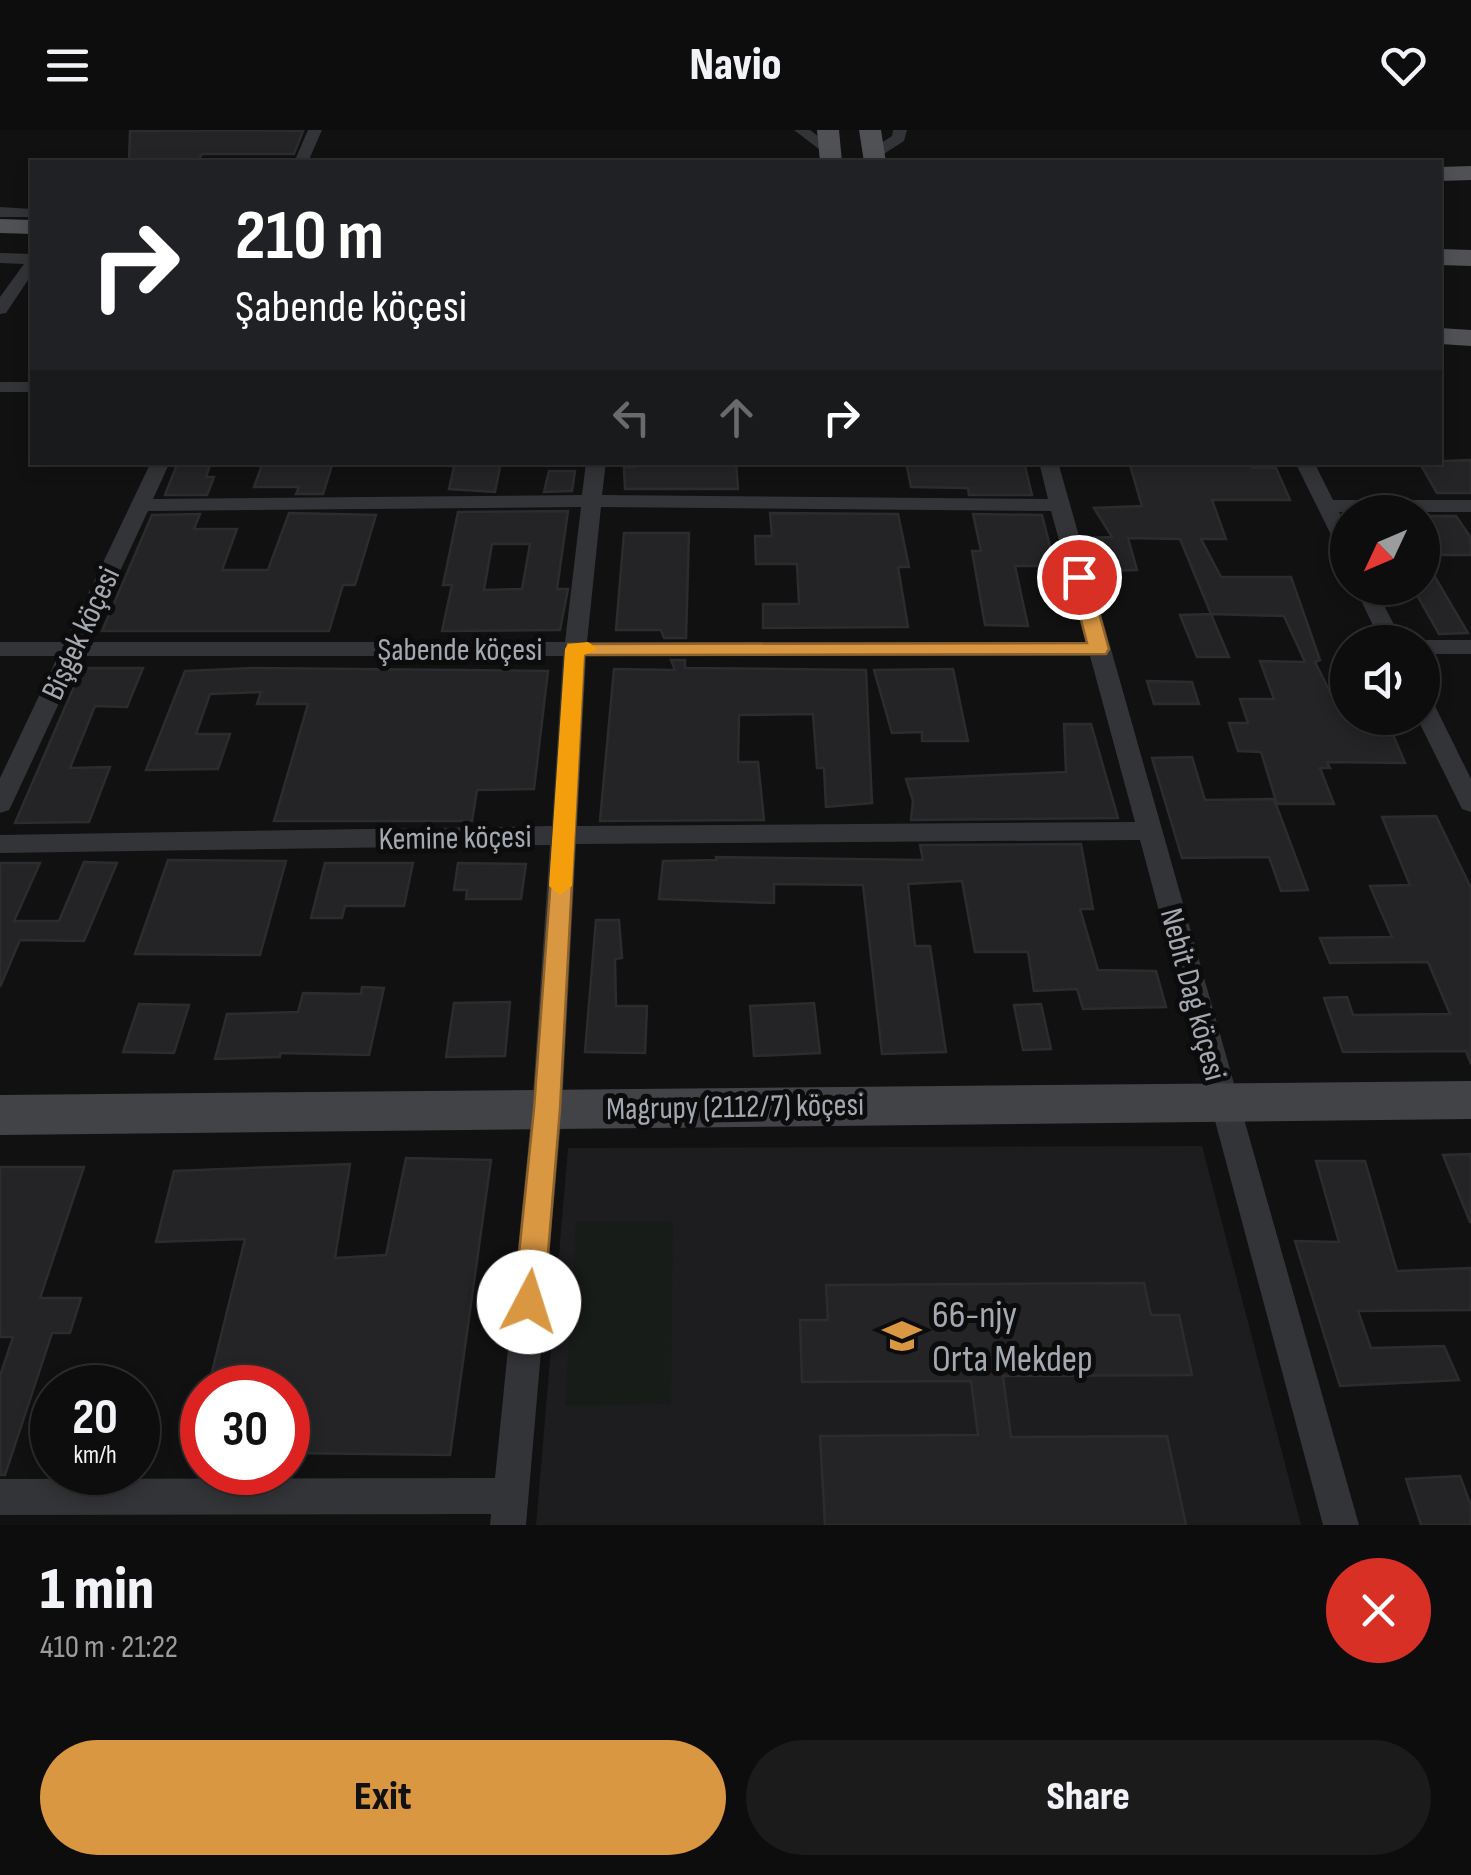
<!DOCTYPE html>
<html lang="en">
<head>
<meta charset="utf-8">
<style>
  :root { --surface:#0d0d0e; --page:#1b1b1c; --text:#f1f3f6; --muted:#9a9c9e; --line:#2d2d2e; --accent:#d99742 }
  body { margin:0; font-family:"Sofia Sans Condensed",sans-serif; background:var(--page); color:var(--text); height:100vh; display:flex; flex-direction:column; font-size:38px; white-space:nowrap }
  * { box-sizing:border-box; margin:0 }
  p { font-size:32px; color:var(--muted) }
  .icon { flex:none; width:55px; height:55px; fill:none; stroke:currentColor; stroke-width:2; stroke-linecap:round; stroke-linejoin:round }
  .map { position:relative; height:1395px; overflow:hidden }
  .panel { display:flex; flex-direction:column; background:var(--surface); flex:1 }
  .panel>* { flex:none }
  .guide { position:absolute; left:30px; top:30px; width:1412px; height:305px; border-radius:0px; box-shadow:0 5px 15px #0003,0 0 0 2px var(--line); background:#202124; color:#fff; overflow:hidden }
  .needle { width:65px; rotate:226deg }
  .fabs { position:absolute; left:1330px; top:365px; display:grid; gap:20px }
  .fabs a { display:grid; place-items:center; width:110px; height:110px; border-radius:50%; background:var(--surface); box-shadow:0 5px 15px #0003,0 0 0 2px var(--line); font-size:50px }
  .speed { position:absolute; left:30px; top:1235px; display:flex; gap:20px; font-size:50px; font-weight:700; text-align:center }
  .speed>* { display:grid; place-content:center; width:130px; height:130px; border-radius:50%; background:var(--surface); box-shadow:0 5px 15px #0003,0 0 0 2px var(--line); line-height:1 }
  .speed small { font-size:25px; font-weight:400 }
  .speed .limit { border:15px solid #d22; background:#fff; color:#111 }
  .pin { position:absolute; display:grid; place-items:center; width:85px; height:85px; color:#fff; margin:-42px; border:5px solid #fff; border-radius:50%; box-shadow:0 2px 10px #0007 }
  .me { position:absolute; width:110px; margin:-55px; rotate:5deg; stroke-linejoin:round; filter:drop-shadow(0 0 8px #0008) }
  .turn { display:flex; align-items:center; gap:35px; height:210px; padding:0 40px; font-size:45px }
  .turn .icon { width:130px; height:130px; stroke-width:2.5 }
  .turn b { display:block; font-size:70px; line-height:85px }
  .lanes { display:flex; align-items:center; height:95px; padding:0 40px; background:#0003; justify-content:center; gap:50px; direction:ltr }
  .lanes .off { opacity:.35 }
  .round { display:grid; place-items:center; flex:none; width:105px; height:105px; border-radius:52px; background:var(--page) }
  .head { display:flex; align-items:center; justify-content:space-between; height:170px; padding:0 40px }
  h1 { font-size:60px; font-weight:800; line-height:75px }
  .button { display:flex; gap:20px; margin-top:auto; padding:20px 40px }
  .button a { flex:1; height:115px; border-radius:60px; background:var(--accent); color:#111; font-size:40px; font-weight:800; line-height:115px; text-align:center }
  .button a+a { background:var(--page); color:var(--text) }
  header { display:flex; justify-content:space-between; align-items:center; height:130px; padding:0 40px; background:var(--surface); font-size:45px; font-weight:800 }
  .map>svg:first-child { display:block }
</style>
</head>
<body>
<header><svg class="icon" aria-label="menu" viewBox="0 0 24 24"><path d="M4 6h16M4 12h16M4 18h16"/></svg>Navio<svg class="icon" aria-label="heart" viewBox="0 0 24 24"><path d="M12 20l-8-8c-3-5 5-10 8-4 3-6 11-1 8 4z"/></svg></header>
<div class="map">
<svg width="1471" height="1395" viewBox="0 0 1471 1395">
  <rect width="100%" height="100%" fill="#111112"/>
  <!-- built -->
  <path fill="#1d1d1f" d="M1202,1016L1301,1395H536L568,1018Z"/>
  <!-- green -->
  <path fill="#181c18" d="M673,1091L671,1274L565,1276L576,1092Z"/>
  <!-- building -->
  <path fill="#242426" stroke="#2b2c2e" stroke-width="2.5" fill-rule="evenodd" d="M130,1L238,0L303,1L294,24H202L197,32H129Z
    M1471,330V363H1437L1419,332Z
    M178,332H211L206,347H214L207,365H165Z
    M263,332H333L323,364H296L299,357H254Z
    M455,332H501L495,362L449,359Z
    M636,332H736L738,359H625L624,337H636Z
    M906,332H1024L1032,365H969L968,358L911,357Z
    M1129,332H1249L1252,338H1276L1290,370H1212L1226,409H1201L1221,447H1291L1320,530L1315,532L1336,574L1348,575V588H1386L1405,633L1327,632L1330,638H1320L1334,674H1277L1261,622L1238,621L1229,593H1248L1240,569H1274L1260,531L1305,532L1284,486L1211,484L1180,409L1128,408L1137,440L1099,441L1088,408L1112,407L1094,378L1142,376Z
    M549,341H575L572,361L544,362Z
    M568,381L557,459H568L560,500L442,501L452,455H443L458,382ZM492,414H530L522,459L484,460Z
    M289,383L376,385L355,455H343L329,501H102L152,385L200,384L194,399H237L222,440H268Z
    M770,383L898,384L909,437H898L908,497L763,498V474H799L797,434H756L755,406H772Z
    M973,384L1042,385L1055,436H1015L1028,496L985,495L972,421H981Z
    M1422,386H1456L1471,408V425H1422Z
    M624,403H689L686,508H664L661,500H616Z
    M1422,425L1468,503L1439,504L1413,458H1422Z
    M1211,484L1229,527H1197L1180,485Z
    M671,530H685V538L866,540L872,673L826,677L824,638H817L813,584L739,585L738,632H758L764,690L600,691L614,539L675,540Z
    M82,538H143L127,577L95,576L70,638L110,637L89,692L15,693Z
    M253,538L548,541L534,659L477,660L472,691H274L308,574H257L261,562L210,564L196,604H230L218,639L146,640L185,541Z
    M953,539L968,611H922V602L892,603L874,540Z
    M1147,551L1192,552L1199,574H1154Z
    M1064,594H1091L1118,688L911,690L913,671L906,649L1066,642Z
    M1192,627L1205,670L1274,669L1308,760L1281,761L1269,727L1182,728L1152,628Z
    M1436,686L1471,758V934L1466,921L1343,922L1324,868L1347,867L1353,885L1450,884L1428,832L1330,833L1320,808L1392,807L1370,756L1410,755L1382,687Z
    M1081,714L1093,779H1080L1098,840L1156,841L1166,877L1083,879L1077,859L1034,861L1028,822H975L962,751L908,754L915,816H930L946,922L882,924L863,755L774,754V773L659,769L663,731L717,730L716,727L923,730L920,715Z
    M168,730L286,731L260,825L135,824Z
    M84,732L117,733L84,811L20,810L0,857V733H40L14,791H59Z
    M325,733H413L404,776H345L342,788H311Z
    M458,733L526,734L521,769H466L467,760H454Z
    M596,790H619L622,828L615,829L616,876H647L645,923L585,922Z
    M362,857L384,858L369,925L280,923V927L215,929L227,884L298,882L303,863L361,864Z
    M510,872L505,926L446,927L454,873Z
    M814,873L820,923L754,926L750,876Z
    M139,874L189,875L174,923L123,922Z
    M1041,874L1051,919L1023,920L1014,875Z
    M1471,1024V1092H1470L1443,1025Z
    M406,1028L491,1030L450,1325L288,1323V1258H208L245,1109L156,1112L174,1041L350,1034L335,1128L386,1125Z
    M1316,1031H1365L1397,1141L1471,1138V1180L1358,1181L1371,1218L1444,1216L1459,1250L1340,1256L1295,1111L1339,1112Z
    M0,1037H84L40,1168H81L70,1203H52L5,1345H0V1246L13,1207H0Z
    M1144,1153L1151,1185H1179L1192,1245L1003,1246L1011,1307L1167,1306L1186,1395H825L820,1306L978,1305L971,1251L802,1252L800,1190H828L826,1155Z
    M1460,1346L1471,1376V1395H1421L1406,1349Z"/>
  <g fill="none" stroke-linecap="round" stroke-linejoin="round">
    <!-- street -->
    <path fill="#333437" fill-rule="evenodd" d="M308,0H322L308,32H294Z
      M794,0H810L836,20L824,23Z
      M893,0H907L904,11L879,27H869V21L892,6Z
      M0,77L32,79V87H0Z
      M0,123L32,124V144L6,183L0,184V167L24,134L0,133Z
      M0,252H32V262H0Z
      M151,332H170L153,369L582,365L586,332H606L602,365L1048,369L1039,332H1058L1359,1395H1323L1140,710L576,714L562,979L526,1395H490L491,1384L0,1385V1349L495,1348L532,979L550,715L0,723V705L552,696L563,526H81L12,674L9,680L0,683V648L58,526H0V512H65ZM581,377L565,512H87L148,381ZM601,377L1051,381L1087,512H587ZM586,526H1090L1135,692L577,696Z
      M1295,332H1314L1333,370H1471V382H1339L1348,400V427L1341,425Z
      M1355,458H1375L1403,512H1381Z
      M1422,510H1471V524H1422V512H1414Z
      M1422,566L1434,574L1471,649V682L1462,679L1417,588H1422Z"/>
    <!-- secondary -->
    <path fill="#414347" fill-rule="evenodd" d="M1471,951V989L0,1005V965Z"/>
    <!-- primary -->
    <path fill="#4f5155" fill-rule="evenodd" d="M817,0H839L842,32H820Z
      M859,0H881L886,32H864Z
      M1471,36V50L1440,51V37Z
      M0,89L32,90V104L0,103Z
      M1440,119L1471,120V136L1440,135Z
      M1440,198L1471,200V216L1440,214Z"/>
  </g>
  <!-- route -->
  <path fill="#d99742" stroke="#8d622b" stroke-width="2.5" d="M1079,441L1089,447L1109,519L1106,524L584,525L560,979L544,1172L539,1183L529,1187L518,1183L514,1172L534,979L568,514L1087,513L1070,447Z"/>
  <!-- slow -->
  <path fill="#f59e0b" d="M588,512L598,519L584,525L572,756L560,765L549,756L565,519L568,514Z"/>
  <!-- icons -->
  <defs>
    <g id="school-bare" transform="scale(3)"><path d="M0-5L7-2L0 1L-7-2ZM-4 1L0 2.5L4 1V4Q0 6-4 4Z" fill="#d99742" stroke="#0c0c0d" stroke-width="2.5" paint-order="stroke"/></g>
  </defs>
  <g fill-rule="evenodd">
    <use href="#school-bare" x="902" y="1206"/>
  </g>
  <g text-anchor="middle" stroke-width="10" stroke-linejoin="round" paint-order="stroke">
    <!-- street labels -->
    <g font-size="32" fill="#a4a9b1" stroke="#0c0c0d">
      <text transform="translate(80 503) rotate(-65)" y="11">Bişgek köçesi</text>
      <text x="460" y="530">Şabende köçesi</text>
      <text transform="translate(455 707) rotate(-1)" y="11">Kemine köçesi</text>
      <text transform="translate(1194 864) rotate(75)" y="11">Nebit Dag köçesi</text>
      <text transform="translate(735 976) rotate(-1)" y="11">Magrupy (2112/7) köçesi</text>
    </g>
    <!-- near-poi labels -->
    <g font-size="38" fill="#a4a9b1" stroke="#0c0c0d" text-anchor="start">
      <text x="932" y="1197">66-njy<tspan x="932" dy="44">Orta Mekdep</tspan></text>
    </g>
  </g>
</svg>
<div class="fabs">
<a><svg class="needle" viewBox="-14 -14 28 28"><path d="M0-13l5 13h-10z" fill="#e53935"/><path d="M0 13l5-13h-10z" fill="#9a9c9e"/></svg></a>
<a><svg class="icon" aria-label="sound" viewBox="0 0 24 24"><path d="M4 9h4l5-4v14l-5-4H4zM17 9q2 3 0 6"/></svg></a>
</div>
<div class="speed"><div>20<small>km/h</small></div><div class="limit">30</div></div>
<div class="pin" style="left:1079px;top:447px;background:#d93025"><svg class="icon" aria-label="arrive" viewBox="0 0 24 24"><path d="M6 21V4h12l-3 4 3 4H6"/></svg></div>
<svg class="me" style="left:529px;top:1172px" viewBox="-20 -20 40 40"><circle r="19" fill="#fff"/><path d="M0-13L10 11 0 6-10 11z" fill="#d99742"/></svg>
<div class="guide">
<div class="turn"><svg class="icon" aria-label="right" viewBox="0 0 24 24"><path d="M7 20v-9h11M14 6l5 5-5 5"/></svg><div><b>210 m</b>Şabende köçesi</div></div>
<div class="lanes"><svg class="icon off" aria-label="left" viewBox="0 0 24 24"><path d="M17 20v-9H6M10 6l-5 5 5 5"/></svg><svg class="icon off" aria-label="ahead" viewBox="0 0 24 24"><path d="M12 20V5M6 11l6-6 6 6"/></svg><svg class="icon" aria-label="right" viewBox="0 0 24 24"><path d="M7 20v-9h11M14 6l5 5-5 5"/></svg></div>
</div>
</div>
<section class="panel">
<div class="head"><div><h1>1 min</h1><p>410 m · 21:22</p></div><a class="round" style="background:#d93025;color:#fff"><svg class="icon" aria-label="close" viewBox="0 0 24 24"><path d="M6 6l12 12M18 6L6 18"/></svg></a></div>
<div class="button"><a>Exit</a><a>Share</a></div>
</section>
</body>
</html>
